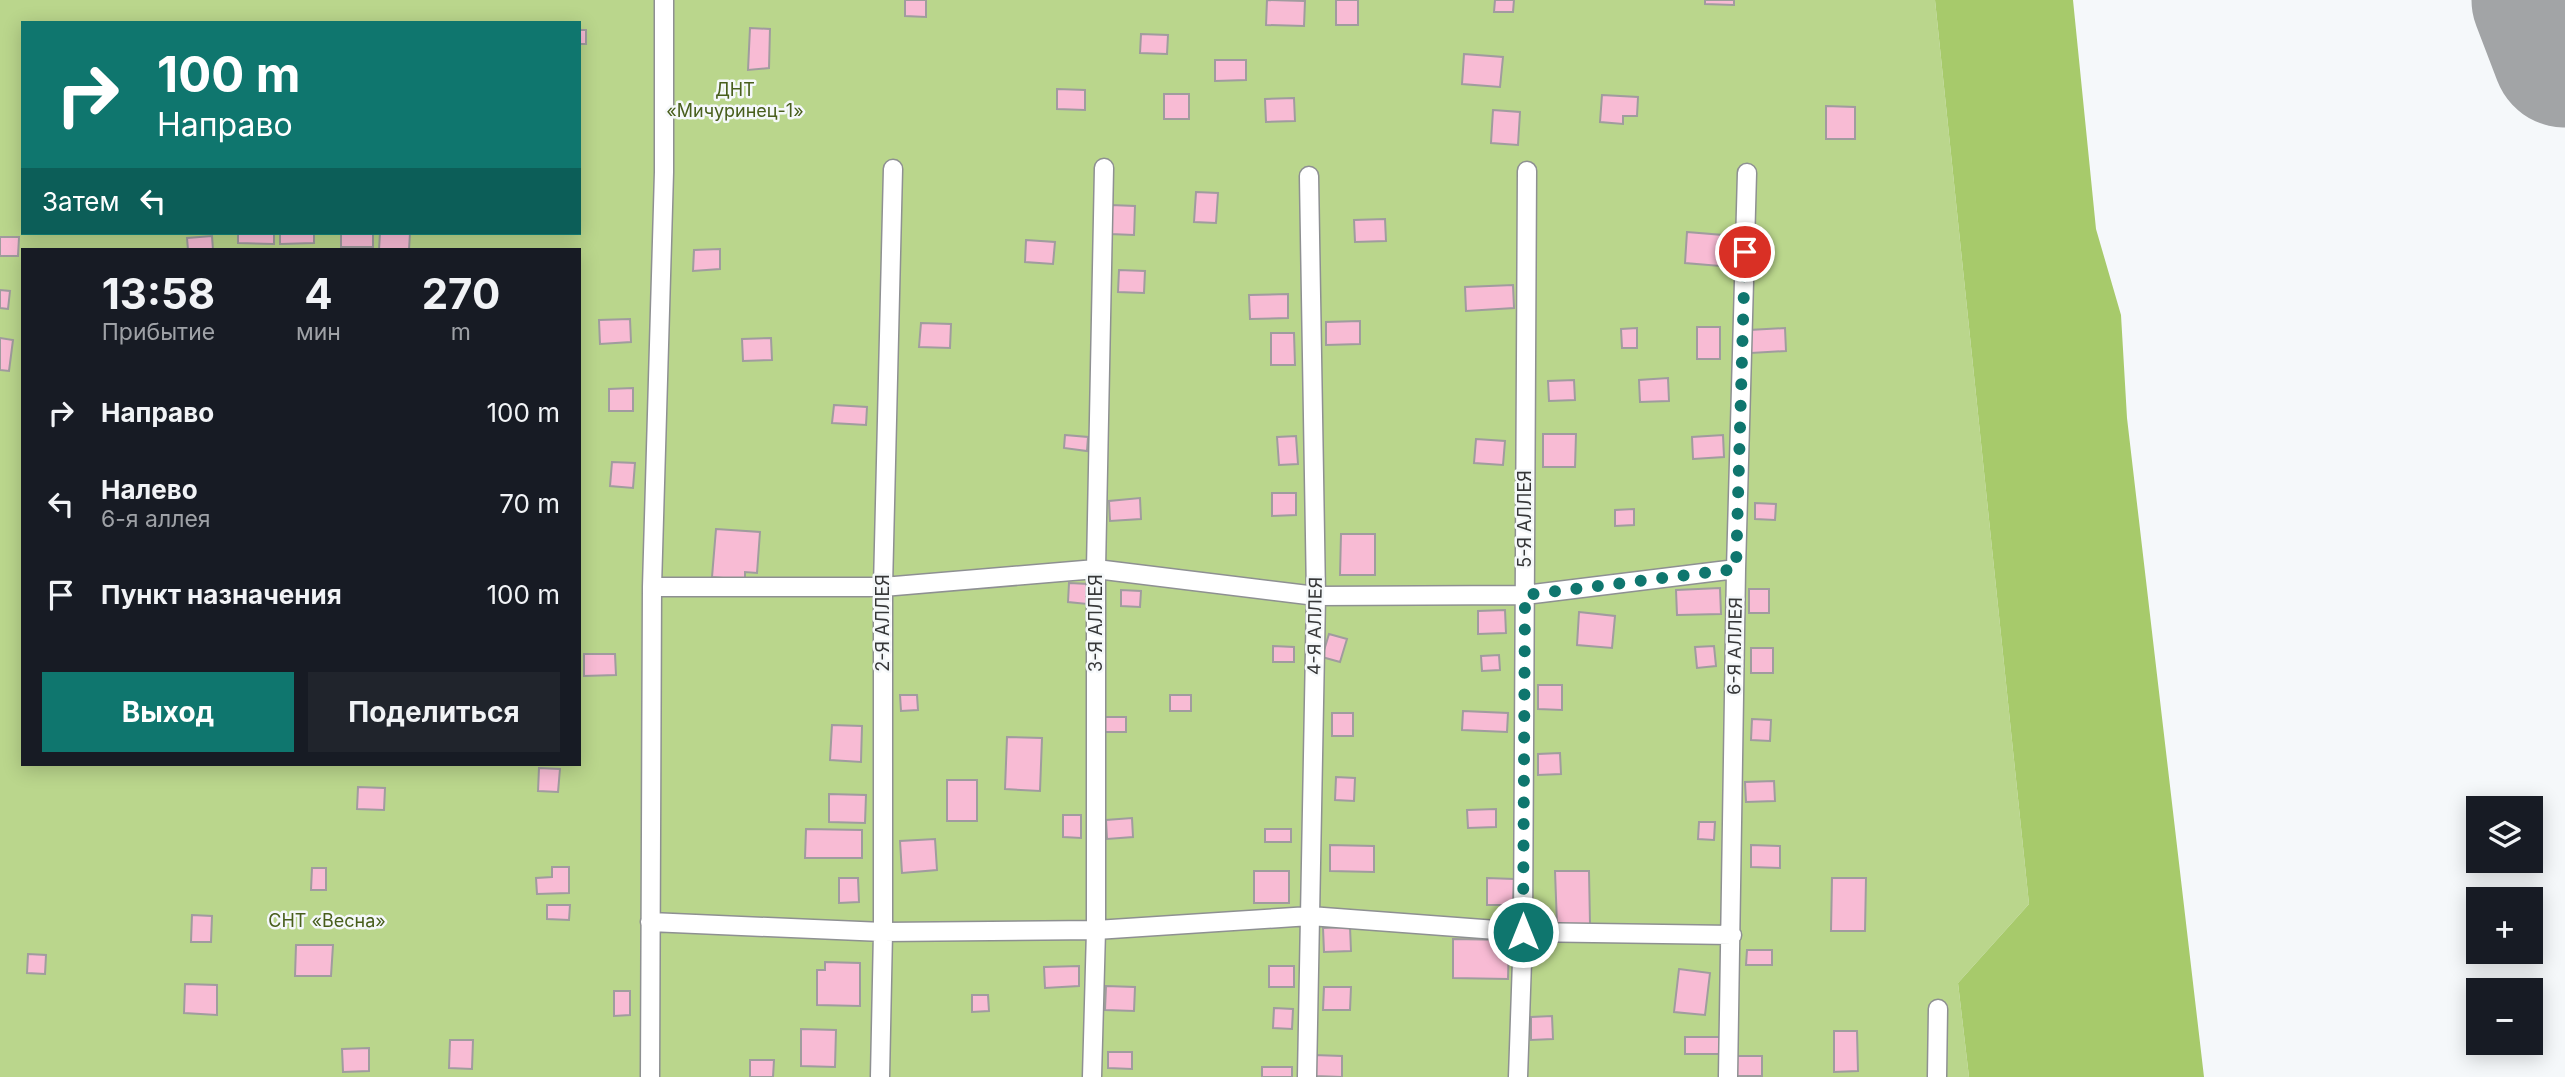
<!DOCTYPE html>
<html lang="ru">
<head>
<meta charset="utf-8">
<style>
  :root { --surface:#171b24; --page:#20242c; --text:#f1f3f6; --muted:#9ea1a6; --accent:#0f766e }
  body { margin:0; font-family:Inter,sans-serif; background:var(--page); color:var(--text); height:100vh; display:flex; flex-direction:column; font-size:26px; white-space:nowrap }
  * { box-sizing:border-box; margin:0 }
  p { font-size:23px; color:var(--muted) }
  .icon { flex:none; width:38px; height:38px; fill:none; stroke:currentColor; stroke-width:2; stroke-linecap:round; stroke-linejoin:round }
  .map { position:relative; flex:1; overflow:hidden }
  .details { position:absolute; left:21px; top:248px; width:560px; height:518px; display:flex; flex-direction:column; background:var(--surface); border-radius:0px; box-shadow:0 4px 18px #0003 }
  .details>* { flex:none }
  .hud { position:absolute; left:21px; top:21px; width:560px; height:214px; border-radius:0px; box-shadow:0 4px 18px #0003; background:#0f766e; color:#fff; overflow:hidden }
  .buttons { position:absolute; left:2466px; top:796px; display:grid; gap:14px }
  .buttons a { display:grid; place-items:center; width:77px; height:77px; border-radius:0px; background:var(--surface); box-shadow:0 4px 18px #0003; font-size:35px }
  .pin { position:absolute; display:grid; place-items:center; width:60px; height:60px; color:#fff; margin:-30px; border:4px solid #fff; border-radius:50%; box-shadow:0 2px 7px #0007 }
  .me { position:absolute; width:77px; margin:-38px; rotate:0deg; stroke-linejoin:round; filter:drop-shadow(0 0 5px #0008) }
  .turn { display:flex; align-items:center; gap:24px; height:147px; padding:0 21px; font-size:32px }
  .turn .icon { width:91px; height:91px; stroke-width:2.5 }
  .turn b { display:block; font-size:49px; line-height:60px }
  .then { display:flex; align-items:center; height:66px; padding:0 21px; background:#0003; gap:14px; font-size:26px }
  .eta { display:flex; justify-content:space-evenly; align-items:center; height:119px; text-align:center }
  .eta b { font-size:42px; font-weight:700; line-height:49px }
  .action { display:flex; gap:14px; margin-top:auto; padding:14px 21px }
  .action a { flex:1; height:80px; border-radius:0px; background:var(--accent); color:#fff; font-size:28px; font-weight:700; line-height:80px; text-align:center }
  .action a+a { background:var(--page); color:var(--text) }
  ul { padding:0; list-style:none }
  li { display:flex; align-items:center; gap:21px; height:91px; padding:0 21px }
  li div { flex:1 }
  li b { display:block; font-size:26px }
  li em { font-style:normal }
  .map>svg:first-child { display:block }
</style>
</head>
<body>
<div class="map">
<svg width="2565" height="1077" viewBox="0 0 2565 1077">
  <rect width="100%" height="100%" fill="#f5f8fa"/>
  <!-- green -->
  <path fill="#bad68c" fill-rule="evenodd" d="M0,0H1935L2029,904L1958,983L1969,1077H0ZM23,23H579V233H23ZM23,250H579V765H23Z"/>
  <!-- forest -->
  <path fill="#a7ca6b" d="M1935,0H2073L2096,229L2121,315L2127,418L2204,1077H1969L1958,983L2029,904Z"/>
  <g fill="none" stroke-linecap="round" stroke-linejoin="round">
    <!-- runway -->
    <path stroke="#a2a4a6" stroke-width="145" d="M2544,0L2565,55"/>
  </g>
  <!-- building -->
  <path fill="#f8bbd4" stroke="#a09c9e" stroke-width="2" d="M905,0H926V17L905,16Z
    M1267,0L1305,1L1304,26L1266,25Z
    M1336,0H1358V25H1336Z
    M1495,0H1514L1513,12H1494Z
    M1705,0H1734V5L1705,4Z
    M750,28L770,29L769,68L748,70Z
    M579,30H586V44H579Z
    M1141,34L1168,35L1167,54L1140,53Z
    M1464,54L1503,57L1500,87L1462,84Z
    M1215,60H1246V80L1215,81Z
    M1057,89L1085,90V110L1057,109Z
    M1164,94H1189V119H1164Z
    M1602,95L1638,97L1637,116H1623V124L1600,122Z
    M1294,98L1295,121L1266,122L1265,99Z
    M1826,106L1855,107V139H1826Z
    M1493,110L1520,112L1518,145L1491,143Z
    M1196,192L1218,193L1216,223L1194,222Z
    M1111,205L1135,206L1134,235L1110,234Z
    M1385,219L1386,241L1355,242L1354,220Z
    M1687,232L1723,235L1720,266L1685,263Z
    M238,233H274V244L238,243Z
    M280,233H314V243L280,244Z
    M341,233H373V247H341Z
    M380,233H410L409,250H379Z
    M212,236L213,250H188L187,238Z
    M0,237H19L18,256H0Z
    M1026,240L1055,242L1053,264L1025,262Z
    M720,249V269L693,271L694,250Z
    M1119,270L1145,271L1144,293L1118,292Z
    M1513,285L1514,308L1466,311L1465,287Z
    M0,290L10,291L8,309L0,308Z
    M1288,294V318L1250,319L1249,295Z
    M630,319L631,342L600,344L599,320Z
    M1360,321V344L1326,345V322Z
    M921,323L951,324L950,348L919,347Z
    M1697,327H1720V359H1697Z
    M1637,328V348H1622L1621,329Z
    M1785,328L1786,351L1751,353L1749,330Z
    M1271,333H1294L1295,365H1271Z
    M0,338L13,340L9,371L0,370Z
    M771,338L772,360L743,361L742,339Z
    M1668,378L1669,401L1640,402L1639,380Z
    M1574,380L1575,400L1549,401L1548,381Z
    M633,388V411H609V389Z
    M834,405L867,407L866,425L832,423Z
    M1543,434H1576L1575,467H1543Z
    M1065,435L1088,437L1087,451L1064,448Z
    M1723,435L1724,457L1693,459L1692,437Z
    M1296,436L1298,464L1279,465L1277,437Z
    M1476,439L1505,441L1503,465L1474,463Z
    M612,462L635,463L633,488L610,486Z
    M1272,493H1296V515L1272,516Z
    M1140,498L1141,519L1110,521L1109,501Z
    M1755,503L1776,504L1775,520L1755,519Z
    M1634,509V525L1615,526V510Z
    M716,529L760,532L757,573L745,572V580L712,577Z
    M1341,534H1375V575H1340Z
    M1069,583L1089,584L1087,604L1068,602Z
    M1720,588L1721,614L1677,615L1676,590Z
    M1749,589H1769V613H1749Z
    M1121,590L1141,591L1140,607L1121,606Z
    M1505,610L1506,633L1478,634V611Z
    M1579,612L1615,616L1612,648L1577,645Z
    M1329,634L1347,639L1340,662L1322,657Z
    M1273,646L1294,647V662H1273Z
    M1714,646L1716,666L1697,668L1695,647Z
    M1751,648H1773V673H1751Z
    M584,654H615L616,675L584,676Z
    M1499,655L1500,670L1482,671L1481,656Z
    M1538,685H1562V710L1538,709Z
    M900,695H917L918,710L901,711Z
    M1170,695H1191V711H1170Z
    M1463,711L1508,713L1507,732L1462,730Z
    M1332,713H1353V736H1332Z
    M1102,717H1126V732H1102Z
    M1752,719L1771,720L1770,741L1751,740Z
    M832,725L862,726L861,762L830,760Z
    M1007,737L1042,738L1040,791L1005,789Z
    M1560,753L1561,774L1538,775V754Z
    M539,768L560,769L558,792L538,791Z
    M1336,777L1355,778L1354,801L1335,800Z
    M947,780H977V821H947Z
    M1774,781L1775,801L1746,802L1745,782Z
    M358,787L385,788L384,810L357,809Z
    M829,794L866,795L865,823L829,822Z
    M1496,809V827L1468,828L1467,810Z
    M1063,815H1081V838L1063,837Z
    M1132,818L1133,837L1107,839L1106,820Z
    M1699,822H1715L1714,840L1698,839Z
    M806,829L862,830V858H805Z
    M1265,829H1291V842H1265Z
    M935,839L937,870L902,873L900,841Z
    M1330,845L1374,846V872L1330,871Z
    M1751,845L1780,846V868L1751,867Z
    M552,867H569V893L537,894L536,878L552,877Z
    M312,868H326V890H311Z
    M1254,871H1289V903H1254Z
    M1555,871H1589L1590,924L1557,925Z
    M839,878H858L859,902L839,903Z
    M1487,878L1514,879L1513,905H1487Z
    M1832,878H1866L1865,931H1831Z
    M547,905H570L569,920L547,919Z
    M192,915L212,916L211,942H191Z
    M1350,927L1351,951L1324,952L1323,928Z
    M1453,939L1509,940L1508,979L1453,978Z
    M296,945H333L331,976H295Z
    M1747,950H1772V965H1746Z
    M28,954L46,955L45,974L27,973Z
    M825,962L860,963V1006L817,1005V970H825Z
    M1079,966V986L1045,988L1044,967Z
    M1269,966H1294V987H1269Z
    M1679,969L1710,973L1705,1015L1674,1012Z
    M185,984L217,985V1015L184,1013Z
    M1106,986L1135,987L1134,1011L1105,1010Z
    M1324,987H1351L1350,1010H1323Z
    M614,991H630V1015L614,1016Z
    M972,995H988L989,1011L972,1012Z
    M1274,1008L1293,1009L1292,1029L1273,1028Z
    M1552,1016L1553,1039L1531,1040V1017Z
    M801,1029L836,1030L835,1067L801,1066Z
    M1834,1031H1857L1858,1071L1834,1072Z
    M1685,1037H1721V1054H1685Z
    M450,1040H473L472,1069L449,1068Z
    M369,1048V1071L343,1072L342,1049Z
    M1108,1052H1132V1069L1108,1068Z
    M1314,1055L1342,1056V1077L1314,1076Z
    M1735,1056H1762V1076H1736Z
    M750,1060H774L773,1077H750Z
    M1262,1067H1292V1077H1262Z"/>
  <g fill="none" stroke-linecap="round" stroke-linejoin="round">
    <!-- street casing -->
    <g stroke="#8e9092" stroke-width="21">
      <path id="street" d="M652,587H883L1096,569L1316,596L1525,595L1736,569
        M650,922L883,932L1096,930L1310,916L1523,932L1732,935
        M650,1077L652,587L664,172V0
        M880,1077L883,932V587L893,169
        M1092,1077L1096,930V569L1104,168
        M1307,1077L1316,596L1309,176
        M1518,1077L1523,932L1527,171
        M1728,1077L1736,569L1747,173
        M1937,1077L1938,1009"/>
    </g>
    <!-- street -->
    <use href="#street" stroke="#fff" stroke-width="18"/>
  </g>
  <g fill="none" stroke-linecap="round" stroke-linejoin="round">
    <!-- route -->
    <path stroke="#0f766e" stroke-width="12" stroke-dasharray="0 21.6" d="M1523,932L1525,595L1736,569L1745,252"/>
  </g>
  <g text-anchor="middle" stroke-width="5" stroke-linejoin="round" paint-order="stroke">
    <!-- park labels -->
    <g font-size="18" fill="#485e1c" stroke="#f5f8fa">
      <text x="735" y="96">ДНТ<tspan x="735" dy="21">«Мичуринец-1»</tspan></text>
      <text x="327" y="927">СНТ «Весна»</text>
    </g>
    <!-- street labels -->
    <g font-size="18" fill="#363738" stroke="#f5f8fa">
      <text transform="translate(1525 519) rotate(-90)" y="6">5-Я АЛЛЕЯ</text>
      <text transform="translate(883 623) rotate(-90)" y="6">2-Я АЛЛЕЯ</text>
      <text transform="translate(1096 623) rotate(-90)" y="6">3-Я АЛЛЕЯ</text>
      <text transform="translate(1315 626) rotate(-89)" y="6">4-Я АЛЛЕЯ</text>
      <text transform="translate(1735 646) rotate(-89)" y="6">6-Я АЛЛЕЯ</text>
    </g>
  </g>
</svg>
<div class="buttons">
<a><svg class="icon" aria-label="layers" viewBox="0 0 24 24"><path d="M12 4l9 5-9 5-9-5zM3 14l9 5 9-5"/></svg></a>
<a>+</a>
<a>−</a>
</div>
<div class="pin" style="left:1745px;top:252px;background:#d93025"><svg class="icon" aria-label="arrive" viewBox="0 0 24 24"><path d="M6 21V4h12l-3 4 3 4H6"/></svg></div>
<svg class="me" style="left:1523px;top:932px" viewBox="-20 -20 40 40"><circle r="17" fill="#0f766e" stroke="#fff" stroke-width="3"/><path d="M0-11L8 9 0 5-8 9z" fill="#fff"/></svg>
<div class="hud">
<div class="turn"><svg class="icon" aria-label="right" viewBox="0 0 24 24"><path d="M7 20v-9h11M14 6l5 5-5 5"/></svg><div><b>100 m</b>Направо</div></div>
<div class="then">Затем<svg class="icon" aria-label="left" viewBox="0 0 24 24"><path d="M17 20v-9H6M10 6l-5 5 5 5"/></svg></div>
</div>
<section class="details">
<div class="eta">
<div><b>13:58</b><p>Прибытие</p></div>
<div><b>4</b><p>мин</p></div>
<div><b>270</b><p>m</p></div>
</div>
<ul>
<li><svg class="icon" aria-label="right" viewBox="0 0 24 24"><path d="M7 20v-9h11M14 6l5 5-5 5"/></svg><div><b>Направо</b></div><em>100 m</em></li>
<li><svg class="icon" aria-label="left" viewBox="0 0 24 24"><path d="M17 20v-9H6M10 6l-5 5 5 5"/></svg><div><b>Налево</b><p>6-я аллея</p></div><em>70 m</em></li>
<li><svg class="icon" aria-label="arrive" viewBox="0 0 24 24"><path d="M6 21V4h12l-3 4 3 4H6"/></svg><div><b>Пункт назначения</b></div><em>100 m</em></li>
</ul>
<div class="action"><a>Выход</a><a>Поделиться</a></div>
</section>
</div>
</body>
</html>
